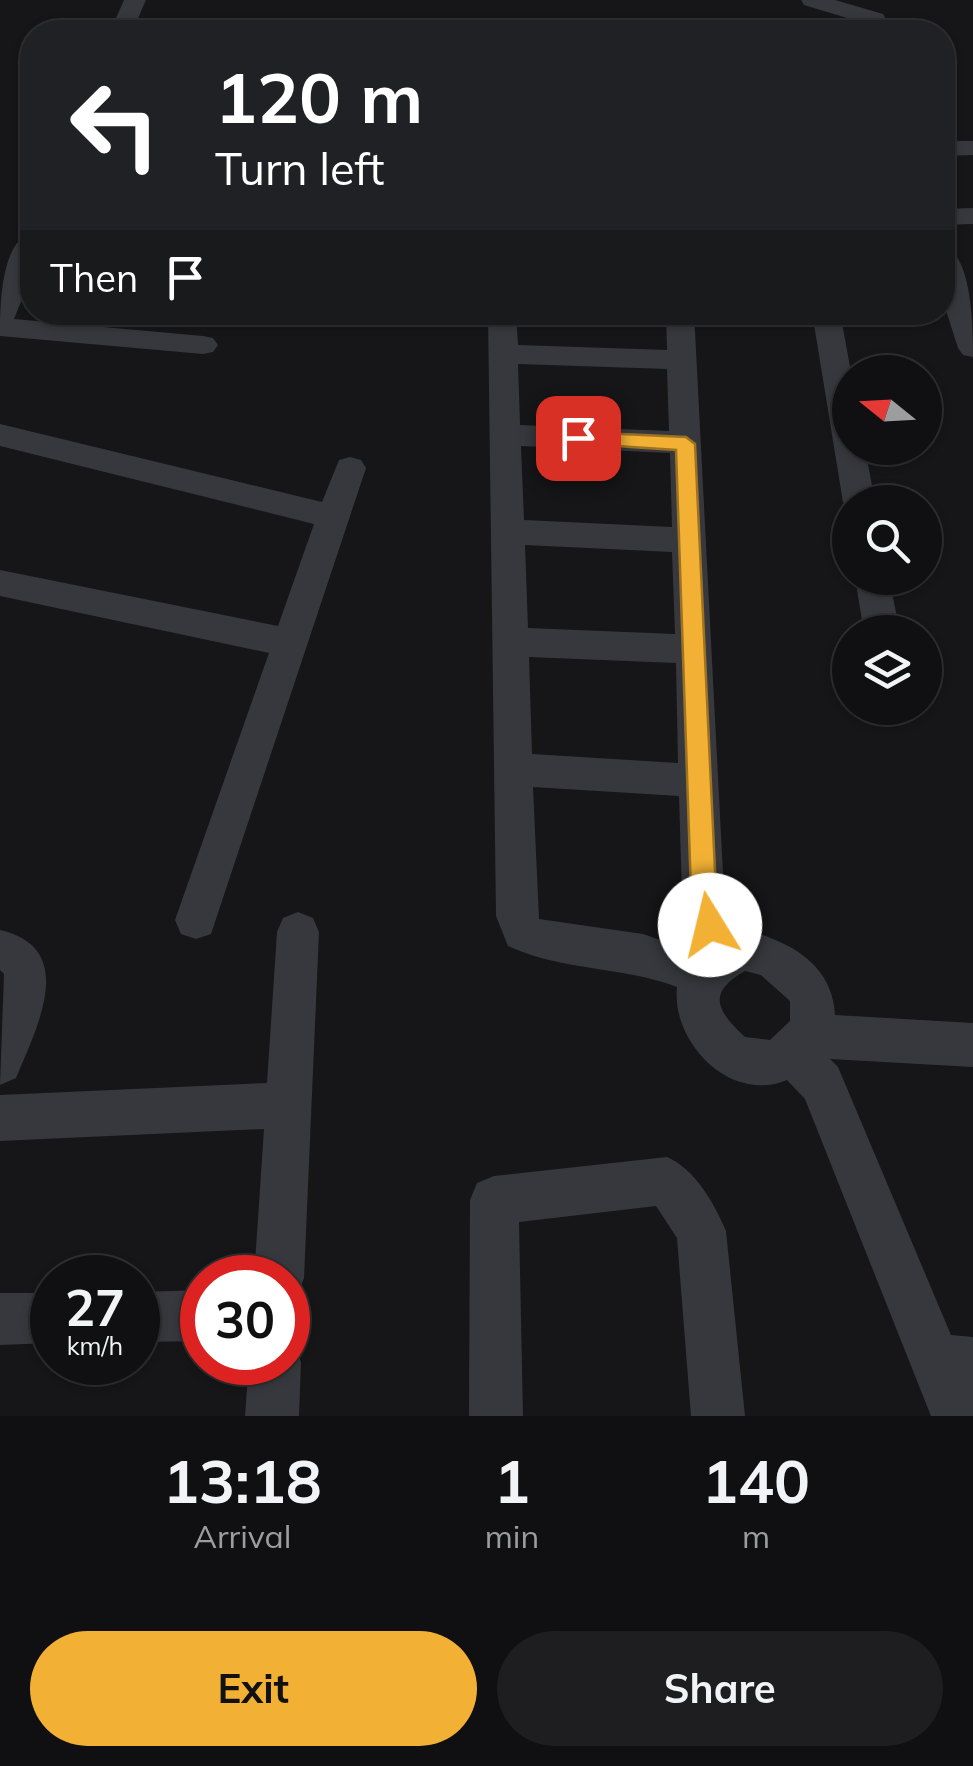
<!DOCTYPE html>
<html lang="en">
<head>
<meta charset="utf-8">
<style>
  :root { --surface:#101012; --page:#1e1e20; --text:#f1f3f6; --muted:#9c9d9f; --line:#303032; --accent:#f2b134 }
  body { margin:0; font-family:Mulish,sans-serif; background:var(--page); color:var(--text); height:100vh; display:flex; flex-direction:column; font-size:38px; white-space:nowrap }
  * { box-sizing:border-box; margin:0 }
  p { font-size:32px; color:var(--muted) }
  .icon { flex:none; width:55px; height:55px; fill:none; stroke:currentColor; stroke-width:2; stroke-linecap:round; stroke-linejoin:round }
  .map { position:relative; height:1416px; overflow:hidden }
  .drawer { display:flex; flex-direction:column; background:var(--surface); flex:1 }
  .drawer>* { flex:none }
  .guide { position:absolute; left:20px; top:20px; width:935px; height:305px; border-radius:40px; box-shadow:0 2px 8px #0004,0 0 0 2px var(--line); background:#202124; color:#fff; overflow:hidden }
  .needle { width:65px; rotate:288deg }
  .buttons { position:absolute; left:832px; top:355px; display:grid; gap:20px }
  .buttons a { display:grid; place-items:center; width:110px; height:110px; border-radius:50%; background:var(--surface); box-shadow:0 2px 8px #0004,0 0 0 2px var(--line); font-size:50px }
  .speed { position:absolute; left:30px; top:1255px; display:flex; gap:20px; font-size:50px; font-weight:700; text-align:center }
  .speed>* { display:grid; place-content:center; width:130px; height:130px; border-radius:50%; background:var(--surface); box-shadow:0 2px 8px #0004,0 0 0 2px var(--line); line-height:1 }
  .speed small { font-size:25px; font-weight:400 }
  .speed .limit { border:15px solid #d22; background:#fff; color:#111 }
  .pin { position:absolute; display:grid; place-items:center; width:85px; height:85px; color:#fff; margin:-42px; border-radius:20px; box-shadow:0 5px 15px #0006 }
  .me { position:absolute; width:110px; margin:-55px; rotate:351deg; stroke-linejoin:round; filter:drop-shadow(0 0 8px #0008) }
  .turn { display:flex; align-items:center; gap:35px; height:210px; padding:0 30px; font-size:45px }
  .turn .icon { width:130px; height:130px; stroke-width:2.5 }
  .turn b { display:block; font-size:70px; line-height:85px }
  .then { display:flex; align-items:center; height:95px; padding:0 30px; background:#0003; gap:20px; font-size:38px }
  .eta { display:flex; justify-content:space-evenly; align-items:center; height:170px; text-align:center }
  .eta b { font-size:60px; font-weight:700; line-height:70px }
  .action { display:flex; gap:20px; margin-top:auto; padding:20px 30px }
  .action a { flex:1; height:115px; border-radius:60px; background:var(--accent); color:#111; font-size:40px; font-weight:700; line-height:115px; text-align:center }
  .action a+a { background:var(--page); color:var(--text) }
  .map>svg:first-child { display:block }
</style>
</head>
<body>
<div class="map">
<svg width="973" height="1416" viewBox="0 0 973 1416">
  <rect width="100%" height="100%" fill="#161618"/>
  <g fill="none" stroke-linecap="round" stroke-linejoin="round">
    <!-- street -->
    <path fill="#37383d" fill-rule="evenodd" d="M124,0H146L132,32H110Z
      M801,0H835L883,14L894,32H872L867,24L804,5Z
      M401,18L409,20L411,32H389L393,20Z
      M713,20L721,22L725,32H703L705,22Z
      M942,141H973V155L942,156Z
      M973,208V224L942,225V209Z
      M32,233V274L14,319L203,336L213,338L218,345L213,352L203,354L0,336C0,309 0,241 32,233Z
      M942,245C973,253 973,331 973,357L963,355L958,348L942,298Z
      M488,312H516L518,345L667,350L666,312H694L724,893L733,933C747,928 760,934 773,939C808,953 833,976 835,1015L973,1023V1067L830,1059L838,1067L951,1335L973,1337V1416H931L805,1099L787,1080C730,1104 671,1042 677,987C622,966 561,971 508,946L496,916ZM518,364L667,369L669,431L520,425ZM521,446L670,453L672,527L524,520ZM525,545L672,552L675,634L528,628ZM529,657L676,663L678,763L532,754ZM533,787L679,796L682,893L695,952L643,934L539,919ZM745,971L761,975L790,1001V1021L770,1040L745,1037C717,1011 706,993 745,971Z
      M812,312H840L851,372L850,448H865L875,502H850V511L843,502Z
      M0,424L322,502L339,460L350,457L361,460L366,468L211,934L196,939L181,934L175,920L269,653L0,596V570L278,626L314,524L0,446Z
      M855,578H889L900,632H864Z
      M298,912L313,918L319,932L304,1278L297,1296L288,1300V1278H254L264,1129L0,1141V1095L267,1083L277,932L283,918Z
      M0,930C79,948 37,1027 16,1078L0,1085L4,974L0,970Z
      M667,1157C695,1169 714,1203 726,1231L745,1416H691L677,1238L656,1206L519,1222L523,1416H469L470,1200L477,1183L494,1176Z
      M202,1290V1341L138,1342V1292Z
      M0,1293H52V1343L0,1345Z
      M288,1341L293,1344L301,1362L299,1416H245L249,1362H288Z"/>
  </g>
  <!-- route -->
  <path fill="#f2b134" stroke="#9d7322" stroke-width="2.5" d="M578,432L686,437L695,444L716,892L723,925L720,934L710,937L701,934L691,892L676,450L571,443L568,438Z"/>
</svg>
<div class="buttons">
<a><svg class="needle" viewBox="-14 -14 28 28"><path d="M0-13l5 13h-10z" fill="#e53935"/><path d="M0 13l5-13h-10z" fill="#9c9d9f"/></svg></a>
<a><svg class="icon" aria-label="search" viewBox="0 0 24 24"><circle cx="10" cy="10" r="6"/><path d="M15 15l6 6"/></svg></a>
<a><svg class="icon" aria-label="layers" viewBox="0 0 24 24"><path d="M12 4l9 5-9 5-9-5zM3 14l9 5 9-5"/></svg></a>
</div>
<div class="speed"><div>27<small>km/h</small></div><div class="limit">30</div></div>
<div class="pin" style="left:578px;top:438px;background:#d93025"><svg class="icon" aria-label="arrive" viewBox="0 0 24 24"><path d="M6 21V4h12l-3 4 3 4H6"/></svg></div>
<svg class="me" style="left:710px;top:925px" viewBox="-20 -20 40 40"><circle r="19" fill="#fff"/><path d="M0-13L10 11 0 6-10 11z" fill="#f2b134"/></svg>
<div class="guide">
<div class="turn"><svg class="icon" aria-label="left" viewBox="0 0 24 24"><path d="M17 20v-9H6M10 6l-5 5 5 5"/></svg><div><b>120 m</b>Turn left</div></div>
<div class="then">Then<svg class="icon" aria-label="arrive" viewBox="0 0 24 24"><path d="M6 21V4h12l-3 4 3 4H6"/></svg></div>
</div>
</div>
<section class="drawer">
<div class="eta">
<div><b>13:18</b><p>Arrival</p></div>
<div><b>1</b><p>min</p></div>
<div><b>140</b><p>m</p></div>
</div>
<div class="action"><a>Exit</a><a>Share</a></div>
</section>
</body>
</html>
